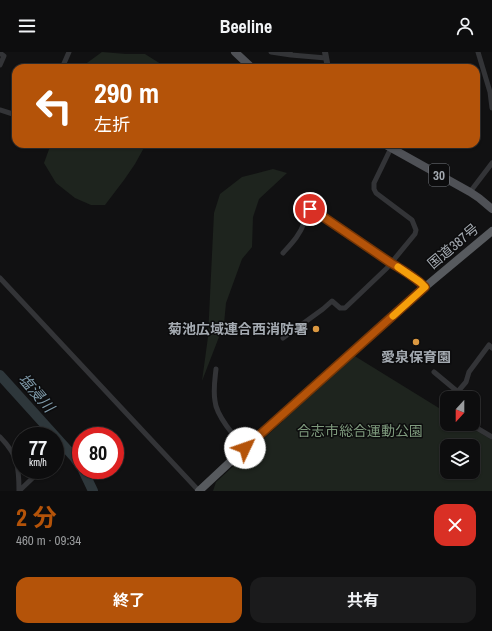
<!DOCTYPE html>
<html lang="ja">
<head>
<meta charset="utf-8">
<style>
  :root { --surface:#0d0d0e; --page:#1b1b1c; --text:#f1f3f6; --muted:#9a9c9e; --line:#2d2d2e; --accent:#b45309 }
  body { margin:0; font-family:"Archivo Narrow","Noto Sans JP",sans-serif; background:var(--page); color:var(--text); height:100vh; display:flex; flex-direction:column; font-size:15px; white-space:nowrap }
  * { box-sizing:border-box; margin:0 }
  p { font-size:13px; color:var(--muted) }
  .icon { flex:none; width:22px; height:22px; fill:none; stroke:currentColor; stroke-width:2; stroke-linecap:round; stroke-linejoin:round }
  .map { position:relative; height:439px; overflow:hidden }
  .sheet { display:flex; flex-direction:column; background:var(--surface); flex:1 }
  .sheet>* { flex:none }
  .hud { position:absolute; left:12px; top:12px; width:468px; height:84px; border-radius:12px; box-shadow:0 1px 3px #0004,0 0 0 1px var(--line); background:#b45309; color:#fff; overflow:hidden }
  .needle { width:26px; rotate:201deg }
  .controls { position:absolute; left:440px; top:339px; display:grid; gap:8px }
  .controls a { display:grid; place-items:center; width:40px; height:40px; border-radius:8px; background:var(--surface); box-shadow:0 1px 3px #0004,0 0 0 1px var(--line); font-size:20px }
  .speed { position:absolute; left:12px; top:375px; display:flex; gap:8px; font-size:20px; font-weight:700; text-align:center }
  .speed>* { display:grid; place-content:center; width:52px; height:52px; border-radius:50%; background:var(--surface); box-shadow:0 1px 3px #0004,0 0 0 1px var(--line); line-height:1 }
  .speed small { font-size:10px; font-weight:400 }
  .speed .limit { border:6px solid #d22; background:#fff; color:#111 }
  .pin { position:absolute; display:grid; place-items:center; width:34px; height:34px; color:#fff; margin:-17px; border:2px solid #fff; border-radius:50%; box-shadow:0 1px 4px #0007 }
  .me { position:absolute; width:44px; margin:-22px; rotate:48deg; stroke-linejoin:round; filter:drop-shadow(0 0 3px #0008) }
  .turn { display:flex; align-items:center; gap:14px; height:84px; padding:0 16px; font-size:18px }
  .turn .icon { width:52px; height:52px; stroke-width:2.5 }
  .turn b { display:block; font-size:28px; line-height:34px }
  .round { display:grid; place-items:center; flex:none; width:42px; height:42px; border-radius:12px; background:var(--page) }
  .overview { display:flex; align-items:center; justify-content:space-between; height:68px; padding:0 16px }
  h1 { font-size:24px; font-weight:700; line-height:30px; color:var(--accent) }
  .cta { display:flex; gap:8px; margin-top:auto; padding:8px 16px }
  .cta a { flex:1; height:46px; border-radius:12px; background:var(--accent); color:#fff; font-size:16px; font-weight:700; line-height:46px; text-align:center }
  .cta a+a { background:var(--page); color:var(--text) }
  header { display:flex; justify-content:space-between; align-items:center; height:52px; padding:0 16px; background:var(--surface); font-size:18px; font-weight:700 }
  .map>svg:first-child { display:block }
</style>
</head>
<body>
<header><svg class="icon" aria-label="menu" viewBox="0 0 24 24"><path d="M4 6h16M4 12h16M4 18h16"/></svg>Beeline<svg class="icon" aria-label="person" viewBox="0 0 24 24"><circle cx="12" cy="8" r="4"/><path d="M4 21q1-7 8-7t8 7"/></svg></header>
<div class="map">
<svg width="492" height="439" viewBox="0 0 492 439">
  <rect width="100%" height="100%" fill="#111112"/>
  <!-- green -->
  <path fill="#1e241e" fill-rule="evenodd" d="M102,0L126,2H145L164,14L165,16H80Z
    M51,92H146L135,112L124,128L105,153H91L75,146L56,131L44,111Z
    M273,117L287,121L259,147L253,165L252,195L242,207L226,251L224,272L202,329L208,285L214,161L220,142L242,125Z
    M353,303L447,361V372H465L492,388V439H213L216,430L283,369L281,368L296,356ZM447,394H473V420H447Z"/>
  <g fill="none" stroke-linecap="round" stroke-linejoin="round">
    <!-- river -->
    <path stroke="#2e373b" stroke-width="10" d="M0,323L74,405L81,415
      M83,418L93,439"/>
    <!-- minor -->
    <path stroke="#333437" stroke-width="5" d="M271,0L291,3L290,0
      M478,0L490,40L492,56
      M0,1L4,4L0,13
      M291,3L326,6
      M62,16L69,0
      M0,58L16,63
      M470,140L492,111
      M283,201C291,192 300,183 304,171C305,167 306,163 307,158L310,157L319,162L391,211C403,218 415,225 425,235
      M0,226L199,439
      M283,286L323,257L332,249L340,256H345L387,216L415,182L416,178L412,168L376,141L374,137V131L391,96
      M216,317C215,327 213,338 215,349C216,363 235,386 245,396
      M434,320L458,340
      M454,346L460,337L466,330L469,320L489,293L492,296
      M447,357L446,358H447
      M470,372L492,385
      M0,385C18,403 19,415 19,439
      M55,404L58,401
      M19,439L41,418"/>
    <!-- tertiary -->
    <path stroke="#333437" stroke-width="6" d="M325,0L328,16"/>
    <!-- primary -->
    <path stroke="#4f5156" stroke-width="8" d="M235,0L252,16
      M384,92L470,140L479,146L492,157"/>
    <!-- trunk -->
    <path stroke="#575a5e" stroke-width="8" d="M199,439L245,396L425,235L492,179"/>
  </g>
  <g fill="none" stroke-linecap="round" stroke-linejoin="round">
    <!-- route casing -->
    <g stroke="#753606" stroke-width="10">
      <path id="route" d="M245,396L425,235C415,225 403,218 391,211L319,162L310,157"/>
    </g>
    <!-- route -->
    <use href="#route" stroke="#b45309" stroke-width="7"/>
    <!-- slow -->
    <path stroke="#f59e0b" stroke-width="7" d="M393,264L425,235L420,230L398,215"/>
  </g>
  <!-- markers -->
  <g fill="#db9841" stroke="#0c0c0d" stroke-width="1.5">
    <circle cx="316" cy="277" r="4"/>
    <circle cx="416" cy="290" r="4"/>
  </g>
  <g text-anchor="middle" stroke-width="3" stroke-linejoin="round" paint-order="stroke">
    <!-- shield labels -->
    <rect fill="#0c0c0d" stroke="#767b80" stroke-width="1" x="429" y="112" width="20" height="22" rx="3"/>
    <g font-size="13" font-weight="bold" fill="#a4aab1">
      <text x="439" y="128">30</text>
    </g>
    <!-- street labels -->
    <g font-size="14" fill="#a4aab1" stroke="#0c0c0d">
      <text transform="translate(453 194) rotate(-40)" y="5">国道387号</text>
    </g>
    <!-- poi labels -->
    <g font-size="14" font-weight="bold" fill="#a4aab1" stroke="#0c0c0d" text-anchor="end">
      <text x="308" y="282">菊池広域連合西消防署</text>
      <text x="416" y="310" text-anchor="middle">愛泉保育園</text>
    </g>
    <!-- park labels -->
    <g font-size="14" fill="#7e9a7d" stroke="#0c0c0d">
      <text x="360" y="384">合志市総合運動公園</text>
    </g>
    <!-- water labels -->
    <g font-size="15" font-style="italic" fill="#7f9aa9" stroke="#0c0c0d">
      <text transform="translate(36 341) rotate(49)" y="5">塩浸川</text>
    </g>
  </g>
</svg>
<div class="controls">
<a><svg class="needle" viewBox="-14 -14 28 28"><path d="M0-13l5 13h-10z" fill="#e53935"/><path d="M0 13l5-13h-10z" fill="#9a9c9e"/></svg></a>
<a><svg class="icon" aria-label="layers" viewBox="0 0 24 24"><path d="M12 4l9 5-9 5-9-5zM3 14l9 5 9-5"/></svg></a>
</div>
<div class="speed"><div>77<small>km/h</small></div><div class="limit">80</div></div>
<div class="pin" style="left:310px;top:157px;background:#d93025"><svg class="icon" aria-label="arrive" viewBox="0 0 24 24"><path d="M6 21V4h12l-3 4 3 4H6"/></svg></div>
<svg class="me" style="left:245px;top:396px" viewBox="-20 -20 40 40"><circle r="19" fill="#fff"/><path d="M0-13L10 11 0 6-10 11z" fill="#b45309"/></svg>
<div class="hud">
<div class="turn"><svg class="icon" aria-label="left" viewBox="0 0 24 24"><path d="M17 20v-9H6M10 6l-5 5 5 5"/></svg><div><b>290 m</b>左折</div></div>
</div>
</div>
<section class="sheet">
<div class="overview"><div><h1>2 分</h1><p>460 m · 09:34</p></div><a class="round" style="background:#d93025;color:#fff"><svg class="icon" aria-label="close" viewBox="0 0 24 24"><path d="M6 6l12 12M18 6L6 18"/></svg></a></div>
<div class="cta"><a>終了</a><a>共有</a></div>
</section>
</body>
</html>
